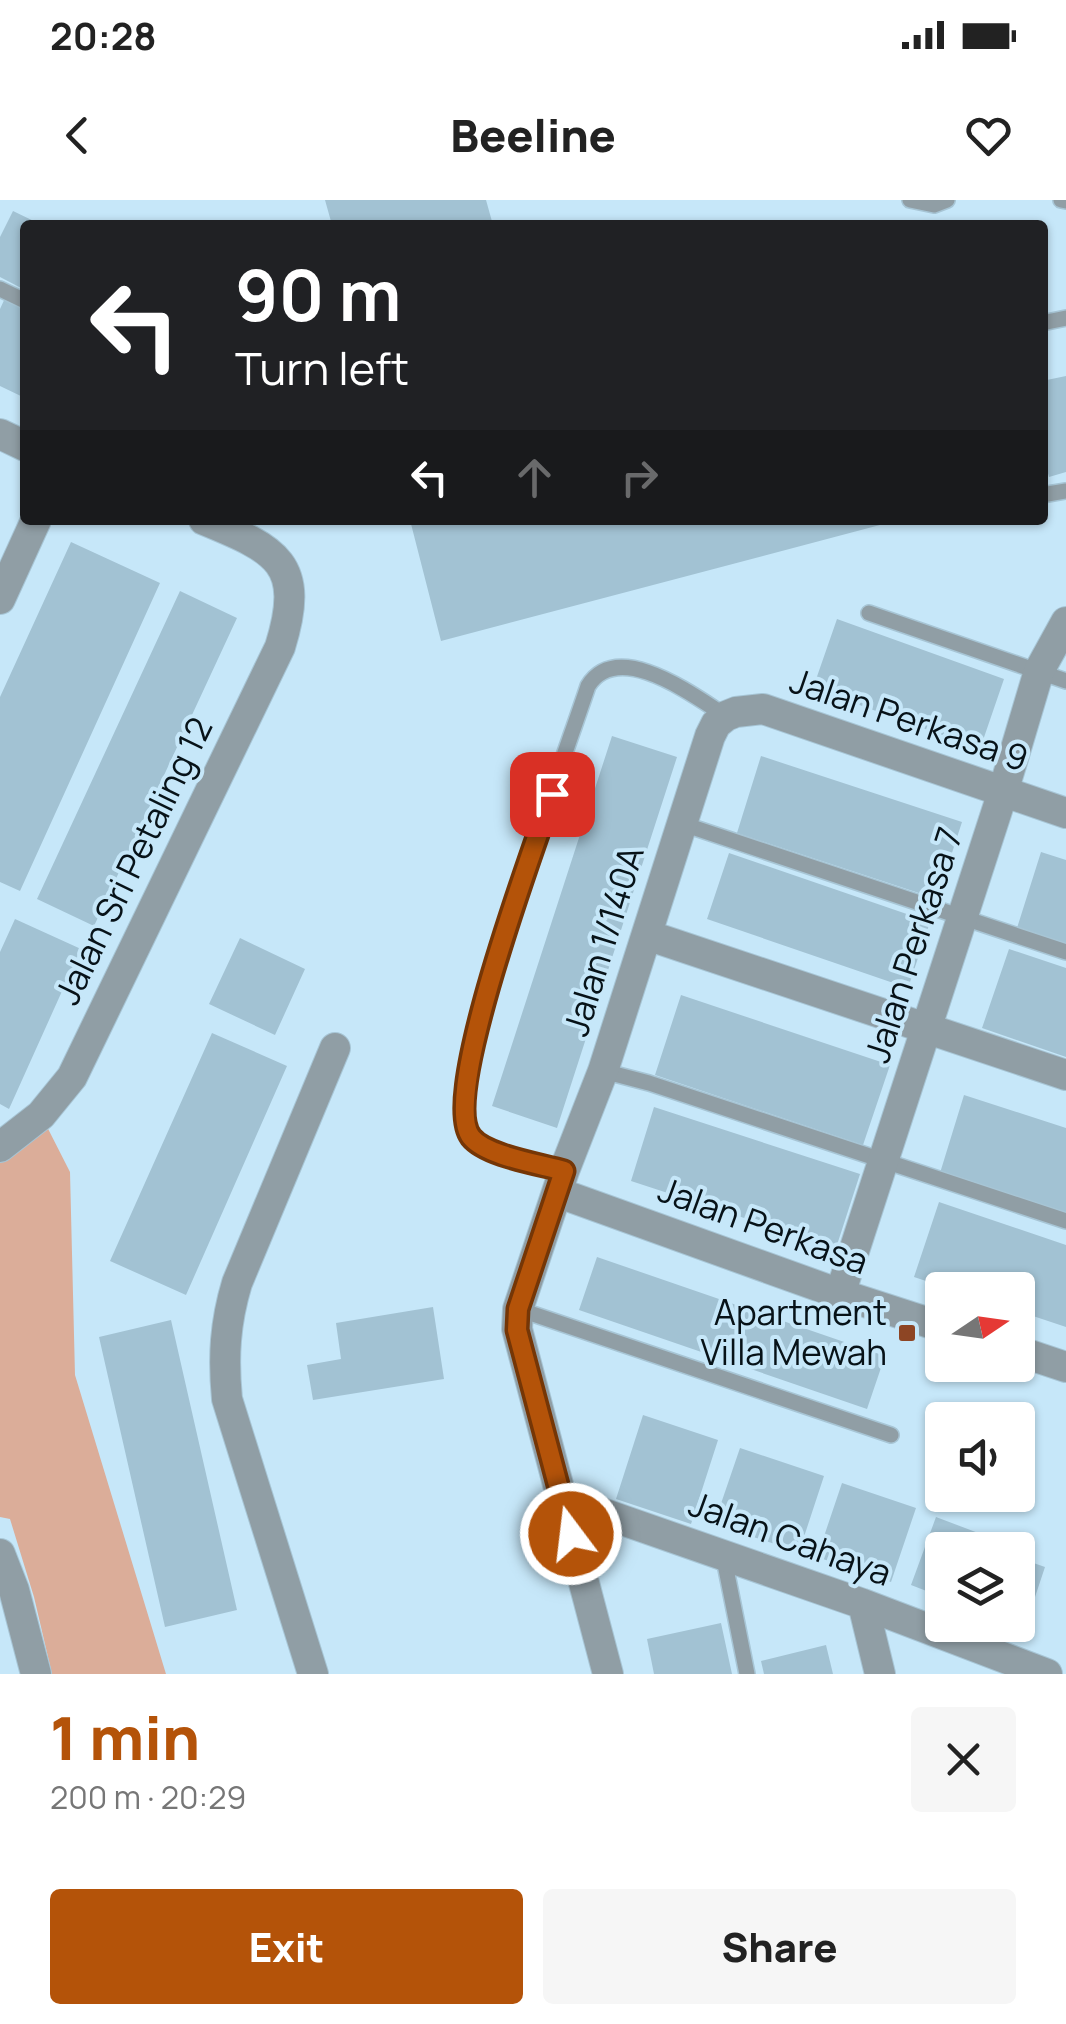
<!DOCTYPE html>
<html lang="en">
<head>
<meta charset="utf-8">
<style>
  :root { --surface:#fff; --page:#f6f6f6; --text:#222; --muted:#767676; --accent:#b45309 }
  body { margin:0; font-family:Manrope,sans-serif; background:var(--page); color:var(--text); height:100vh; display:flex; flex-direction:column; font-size:38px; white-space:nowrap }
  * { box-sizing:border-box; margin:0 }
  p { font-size:32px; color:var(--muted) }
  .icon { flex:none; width:55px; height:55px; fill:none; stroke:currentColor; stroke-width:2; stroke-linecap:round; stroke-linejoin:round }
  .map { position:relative; height:1474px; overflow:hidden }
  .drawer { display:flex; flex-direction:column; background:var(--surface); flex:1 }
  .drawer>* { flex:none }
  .banner { position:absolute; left:20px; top:20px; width:1028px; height:305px; border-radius:10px; box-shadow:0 2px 8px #0004; background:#202124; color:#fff; overflow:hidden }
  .needle { width:65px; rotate:77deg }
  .buttons { position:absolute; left:925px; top:1072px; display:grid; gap:20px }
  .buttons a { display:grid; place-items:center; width:110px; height:110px; border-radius:10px; background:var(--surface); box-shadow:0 2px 8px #0004; font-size:50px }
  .pin { position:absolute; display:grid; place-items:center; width:85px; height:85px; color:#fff; margin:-42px; border-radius:20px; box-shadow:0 5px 15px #0006 }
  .me { position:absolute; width:110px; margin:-55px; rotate:345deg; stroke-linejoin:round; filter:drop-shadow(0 0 8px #0008) }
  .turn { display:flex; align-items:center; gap:35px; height:210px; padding:0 50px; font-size:45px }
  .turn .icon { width:130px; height:130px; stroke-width:2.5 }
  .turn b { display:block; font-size:70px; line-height:85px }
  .lanes { display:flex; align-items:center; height:95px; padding:0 50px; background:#0003; justify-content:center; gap:50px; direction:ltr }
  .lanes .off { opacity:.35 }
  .round { display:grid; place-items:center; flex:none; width:105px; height:105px; border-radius:10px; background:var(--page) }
  .headline { display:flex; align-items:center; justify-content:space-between; height:170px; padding:0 50px }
  h1 { font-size:60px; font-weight:800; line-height:75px; color:var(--accent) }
  .primary-button { display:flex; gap:20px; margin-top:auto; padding:20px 50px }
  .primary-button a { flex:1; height:115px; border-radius:10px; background:var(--accent); color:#fff; font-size:40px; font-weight:800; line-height:115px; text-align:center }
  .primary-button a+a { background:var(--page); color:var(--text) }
  .status { display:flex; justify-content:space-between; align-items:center; height:70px; padding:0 50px; background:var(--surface); direction:ltr }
  .status svg { height:28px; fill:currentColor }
  header { display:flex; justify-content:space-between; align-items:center; height:130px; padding:0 50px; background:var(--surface); font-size:45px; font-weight:800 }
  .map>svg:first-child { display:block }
</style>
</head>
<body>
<div class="status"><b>20:28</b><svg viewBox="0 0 49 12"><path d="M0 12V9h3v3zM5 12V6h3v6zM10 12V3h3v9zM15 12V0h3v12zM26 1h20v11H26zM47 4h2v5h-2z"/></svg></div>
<header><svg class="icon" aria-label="back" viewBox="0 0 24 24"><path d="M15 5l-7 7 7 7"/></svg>Beeline<svg class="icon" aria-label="heart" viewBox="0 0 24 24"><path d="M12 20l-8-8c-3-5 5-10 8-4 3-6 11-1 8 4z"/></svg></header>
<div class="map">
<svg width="1066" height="1474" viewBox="0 0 1066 1474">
  <rect width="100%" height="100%" fill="#c6e7f9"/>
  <!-- green -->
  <path fill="#dbad99" d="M41,915L70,972L75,1175L166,1474H52L34,1397L10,1319L0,1317V947Z"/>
  <!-- building -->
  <path fill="#a2c2d3" d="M325,0H486L493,25H332Z
    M13,11L42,25H25V90L0,77V37Z
    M6,96L25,106V198L0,186V109Z
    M1066,176V272L1049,277L1042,252V181Z
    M410,320H895V321L441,441Z
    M71,342L160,383L20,691L0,682V497Z
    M180,391L237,418L94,726L37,699Z
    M837,419L1004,479L980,549L813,488Z
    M612,536L677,557L557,928L492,906Z
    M761,556L962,622L937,699L737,633Z
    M1041,652L1066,660V744L1017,728Z
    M729,653L930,722L908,788L707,719Z
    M15,719L81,749L9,909L0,904V752Z
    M240,738L305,769L275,835L209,804Z
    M1009,749L1066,768V857L982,828Z
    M681,795L890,865L863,945L655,875Z
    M212,833L287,866L186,1095L110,1061Z
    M964,895L1066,928V1014L940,973Z
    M654,907L860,974L836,1048L631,981Z
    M939,1002L1066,1045V1127L1018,1111V1090H953L914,1077Z
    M597,1057L885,1156L867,1209L579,1110Z
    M433,1107L444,1179L313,1200L307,1165L341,1159L336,1123Z
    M171,1120L237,1410L165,1427L99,1137Z
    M643,1215L718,1240L691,1324L616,1299Z
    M740,1248L824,1276L799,1352L714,1324Z
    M842,1283L916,1308L891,1382L817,1357Z
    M936,1317L1010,1345L1008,1350H942V1397L911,1385Z
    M1022,1359L1045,1367L1025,1427L1018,1425V1373Z
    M721,1423L732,1474H654L647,1439Z
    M826,1445L833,1474H764L761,1461Z"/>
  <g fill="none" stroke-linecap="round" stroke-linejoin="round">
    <!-- lane casing -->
    <g stroke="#a7c5d5" stroke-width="18">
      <path id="lane" d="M910,0L934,5L947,0
        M1061,0L1066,1
        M0,89L25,101
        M1042,123L1066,118
        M1042,295L1066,291
        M869,413L1066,481
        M680,623L1066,752
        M603,871L649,883L1066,1021
        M564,971C541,965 478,954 468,932C445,878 564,559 588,486C618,438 694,496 726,516
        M518,1109L891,1235
        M723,1354L747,1474"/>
    </g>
    <!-- street casing -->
    <g stroke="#a7c5d5" stroke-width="32">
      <path id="street" d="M0,234L25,246
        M0,399L36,320
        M647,735L1066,875
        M0,947L41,915L72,877L280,447C306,363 277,350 204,320
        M559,993L840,1094L942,1127
        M840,1094L1003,592L1039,471L1066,422
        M1018,1151L1066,1167
        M562,1299L863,1404L1047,1474
        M0,1354L14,1390L36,1474
        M863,1404L880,1474
        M313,1474L227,1199C223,1157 225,1123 237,1083L335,848
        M608,1474L517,1129L518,1109L564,971L603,871L710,536L716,524L726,516L736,512L763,509L1066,613"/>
    </g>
    <!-- lane -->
    <use href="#lane" stroke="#909ea5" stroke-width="15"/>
    <!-- street -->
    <use href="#street" stroke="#909ea5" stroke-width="30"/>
  </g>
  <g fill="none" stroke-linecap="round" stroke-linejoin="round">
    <!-- route casing -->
    <g stroke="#753606" stroke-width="25">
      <path id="route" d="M552,594C534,648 440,897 471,937C486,956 540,964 564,971L518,1109L517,1130L571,1334"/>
    </g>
    <!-- route -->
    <use href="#route" stroke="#b45309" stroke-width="18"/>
  </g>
  <!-- markers -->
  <rect fill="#8d4524" stroke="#c6e7f9" stroke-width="4" x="897" y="1123" width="20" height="20" rx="5"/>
  <g text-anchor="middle" stroke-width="8" stroke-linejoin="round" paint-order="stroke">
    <!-- street labels -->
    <g font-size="35" fill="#071218" stroke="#c6e7f9">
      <text transform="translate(909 520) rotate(19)" y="12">Jalan Perkasa 9</text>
      <text transform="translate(134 661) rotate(-64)" y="12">Jalan Sri Petaling 12</text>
      <text transform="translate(604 741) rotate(-73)" y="12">Jalan 1/140A</text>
      <text transform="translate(914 745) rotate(-72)" y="12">Jalan Perkasa 7</text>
      <text transform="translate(763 1026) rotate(20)" y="12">Jalan Perkasa</text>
      <text transform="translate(790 1339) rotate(20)" y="12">Jalan Cahaya</text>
    </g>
    <!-- poi labels -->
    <g font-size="35" fill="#071218" stroke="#c6e7f9" text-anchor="end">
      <text x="887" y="1125">Apartment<tspan x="887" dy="40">Villa Mewah</tspan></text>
    </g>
  </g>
</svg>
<div class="buttons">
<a><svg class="needle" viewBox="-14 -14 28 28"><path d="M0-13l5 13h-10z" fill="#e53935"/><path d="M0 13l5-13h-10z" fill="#767676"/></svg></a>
<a><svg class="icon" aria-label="sound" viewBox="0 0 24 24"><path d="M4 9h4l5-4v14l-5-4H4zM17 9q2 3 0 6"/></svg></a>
<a><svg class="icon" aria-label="layers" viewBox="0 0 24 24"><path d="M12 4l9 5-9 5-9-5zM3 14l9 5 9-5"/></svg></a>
</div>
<div class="pin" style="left:552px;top:594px;background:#d93025"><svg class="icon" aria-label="arrive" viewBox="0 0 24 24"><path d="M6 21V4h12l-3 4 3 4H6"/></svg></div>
<svg class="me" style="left:571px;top:1334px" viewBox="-20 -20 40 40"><circle r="17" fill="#b45309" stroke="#fff" stroke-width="3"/><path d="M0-11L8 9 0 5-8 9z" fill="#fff"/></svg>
<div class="banner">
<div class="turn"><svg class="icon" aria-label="left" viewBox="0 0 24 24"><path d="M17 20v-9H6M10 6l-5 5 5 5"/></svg><div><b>90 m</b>Turn left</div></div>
<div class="lanes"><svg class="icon" aria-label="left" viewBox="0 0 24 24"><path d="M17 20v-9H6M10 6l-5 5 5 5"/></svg><svg class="icon off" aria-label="ahead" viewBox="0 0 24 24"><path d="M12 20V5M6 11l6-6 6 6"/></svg><svg class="icon off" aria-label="right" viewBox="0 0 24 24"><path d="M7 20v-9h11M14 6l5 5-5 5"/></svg></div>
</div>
</div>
<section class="drawer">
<div class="headline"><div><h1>1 min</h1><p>200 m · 20:29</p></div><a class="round"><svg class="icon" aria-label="close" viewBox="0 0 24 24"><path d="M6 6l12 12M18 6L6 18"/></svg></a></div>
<div class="primary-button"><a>Exit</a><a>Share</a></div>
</section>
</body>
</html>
